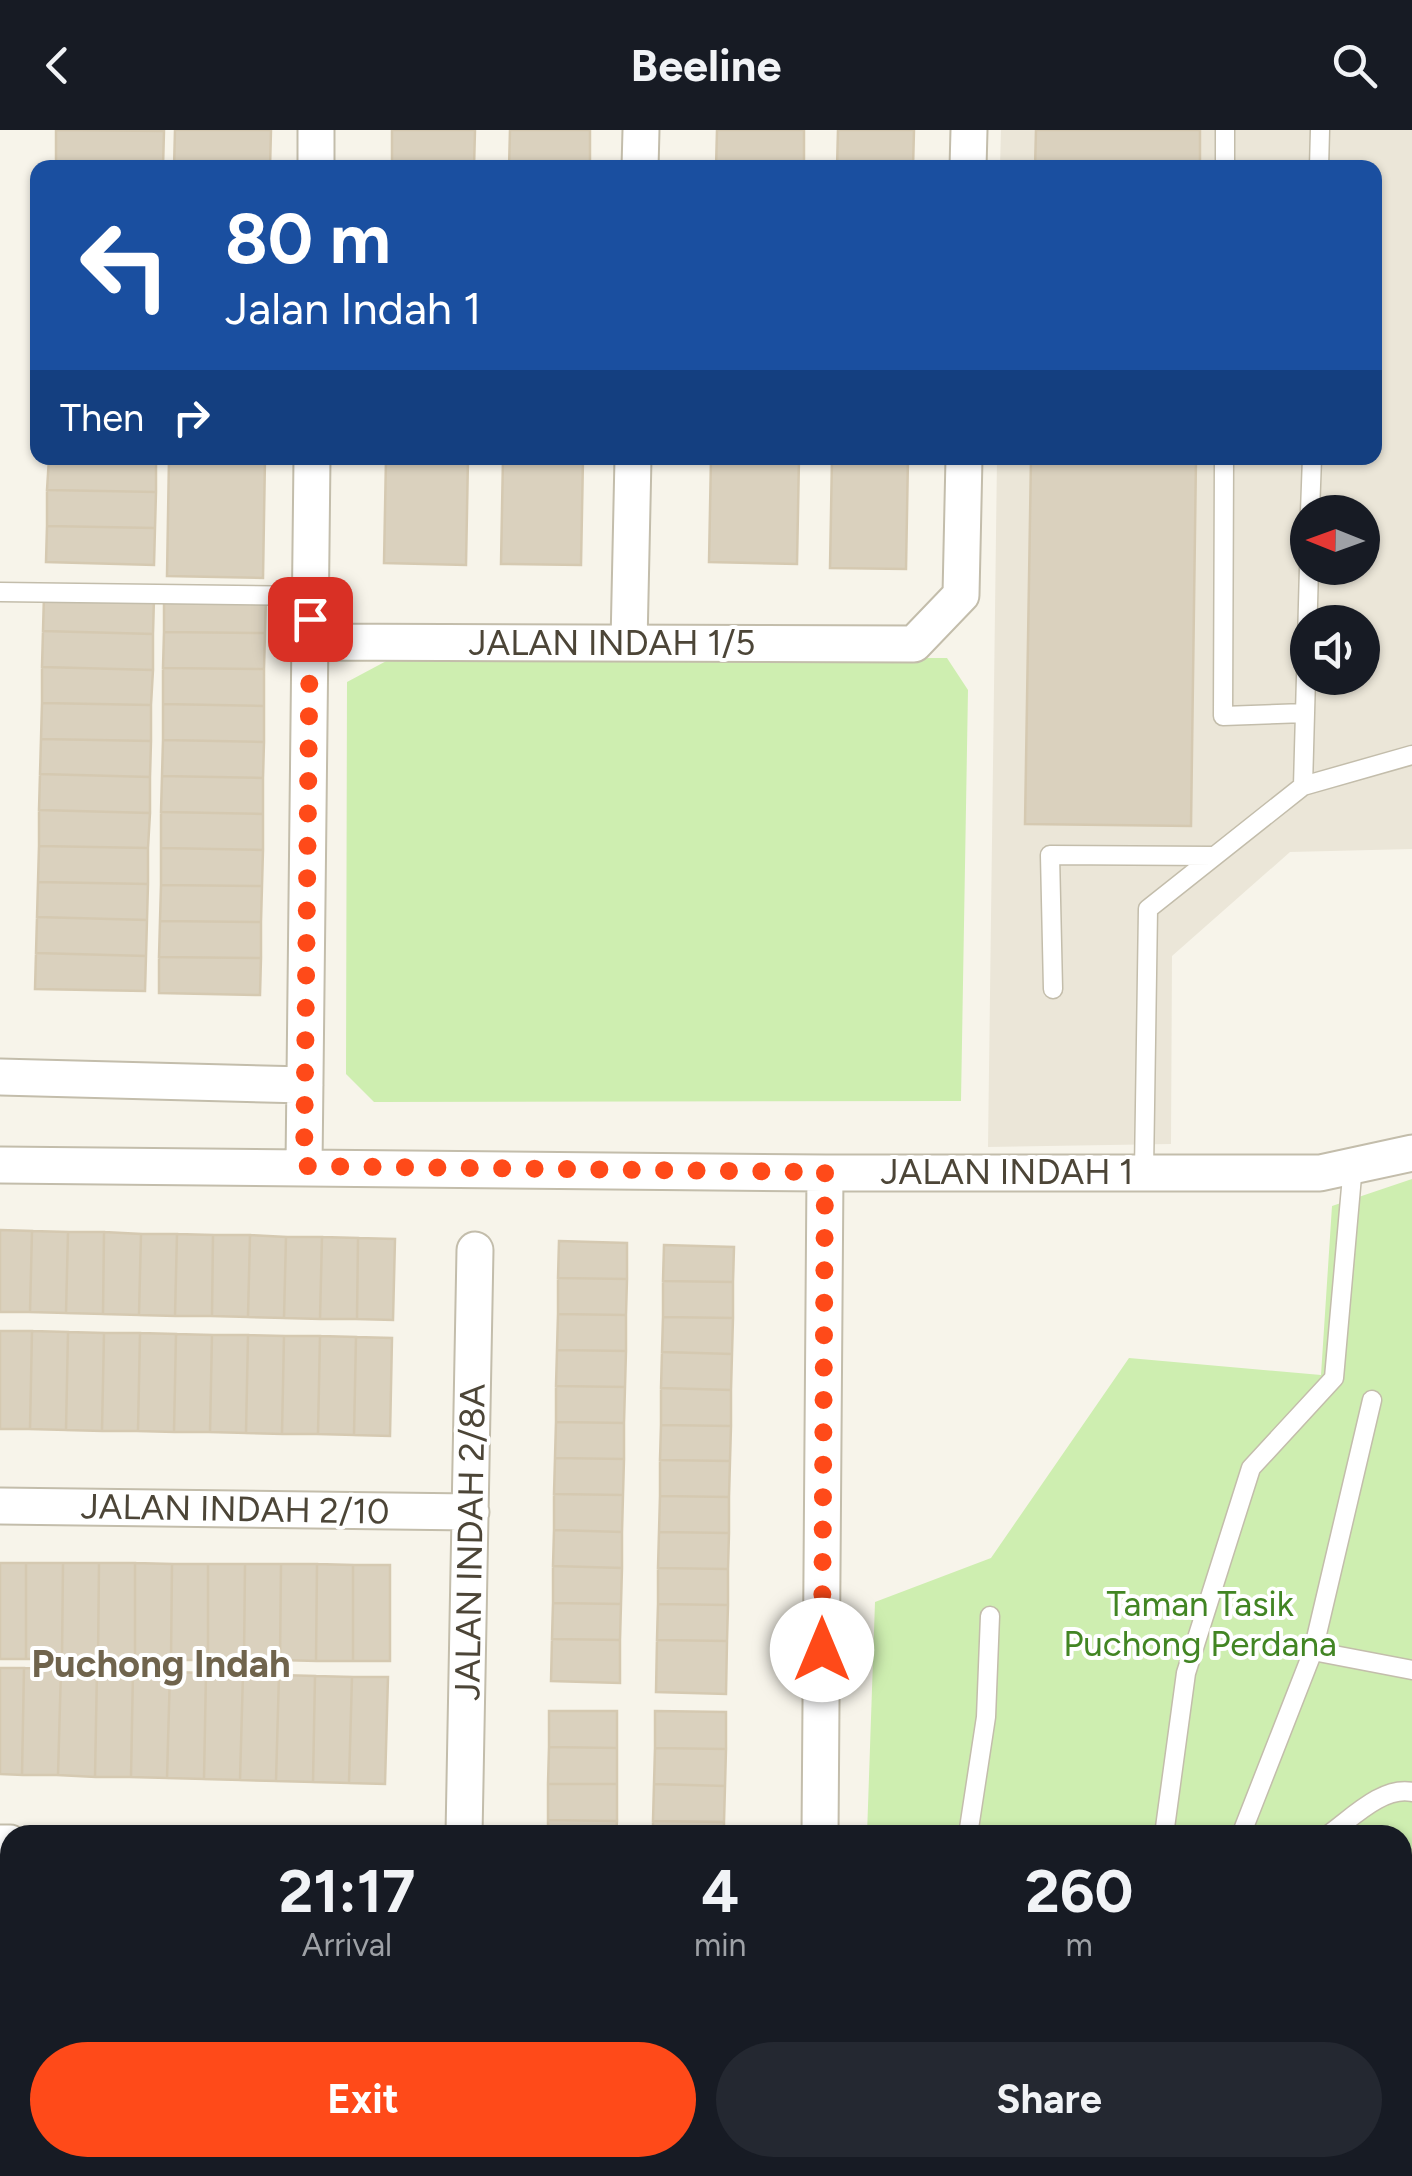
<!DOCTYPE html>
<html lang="en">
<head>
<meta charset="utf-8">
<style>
  :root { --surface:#171b24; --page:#242831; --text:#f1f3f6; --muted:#9ea1a6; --accent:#ff4a19 }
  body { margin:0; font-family:Figtree,sans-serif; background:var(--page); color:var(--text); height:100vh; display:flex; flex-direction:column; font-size:38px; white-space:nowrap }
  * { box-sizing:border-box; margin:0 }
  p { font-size:32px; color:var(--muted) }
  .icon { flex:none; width:55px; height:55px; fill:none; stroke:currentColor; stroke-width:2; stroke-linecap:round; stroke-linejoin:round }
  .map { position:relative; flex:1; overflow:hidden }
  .details { position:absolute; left:0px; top:1695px; width:1412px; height:352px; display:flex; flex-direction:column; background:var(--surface); border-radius:30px 30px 0 0; box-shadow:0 2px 8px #0004 }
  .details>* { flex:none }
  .top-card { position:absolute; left:30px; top:30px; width:1352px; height:305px; border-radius:20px; box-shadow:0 2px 8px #0004; background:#1a4fa0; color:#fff; overflow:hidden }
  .needle { width:65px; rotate:271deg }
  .fabs { position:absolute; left:1290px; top:365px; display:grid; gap:20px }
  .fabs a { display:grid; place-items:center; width:90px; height:90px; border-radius:50%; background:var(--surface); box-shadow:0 2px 8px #0004; font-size:50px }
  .pin { position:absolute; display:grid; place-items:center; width:85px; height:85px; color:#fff; margin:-42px; border-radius:20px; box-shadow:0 5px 15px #0006 }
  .me { position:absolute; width:110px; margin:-55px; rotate:0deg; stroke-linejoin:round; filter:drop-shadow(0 0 8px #0008) }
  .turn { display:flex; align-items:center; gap:35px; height:210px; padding:0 30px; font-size:45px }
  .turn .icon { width:130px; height:130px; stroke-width:2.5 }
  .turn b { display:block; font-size:70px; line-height:85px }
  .then { display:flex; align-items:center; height:95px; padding:0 30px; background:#0003; gap:20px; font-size:38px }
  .eta { display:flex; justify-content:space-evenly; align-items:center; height:170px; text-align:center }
  .eta b { font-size:60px; font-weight:700; line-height:70px }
  .action { display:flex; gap:20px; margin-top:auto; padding:20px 30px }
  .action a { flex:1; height:115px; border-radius:60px; background:var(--accent); color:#fff; font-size:40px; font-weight:700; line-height:115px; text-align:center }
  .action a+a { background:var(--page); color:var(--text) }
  header { display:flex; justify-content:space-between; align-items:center; height:130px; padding:0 30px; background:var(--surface); font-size:45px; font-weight:700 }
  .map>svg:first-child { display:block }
</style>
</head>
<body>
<header><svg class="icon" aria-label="back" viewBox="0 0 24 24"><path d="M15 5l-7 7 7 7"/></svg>Beeline<svg class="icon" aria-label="search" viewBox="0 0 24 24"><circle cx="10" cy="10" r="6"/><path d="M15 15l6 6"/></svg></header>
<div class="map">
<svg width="1412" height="2046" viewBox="0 0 1412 2046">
  <rect width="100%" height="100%" fill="#f7f4ea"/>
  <!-- residential -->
  <path fill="#ebe6d8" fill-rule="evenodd" d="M1001,0H1412V719L1290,722L1172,826L1171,1014L988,1017L997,328H1375V38L1000,37ZM1308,382H1362V438H1308ZM1308,492H1362V548H1308Z"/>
  <!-- education -->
  <path fill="#f1ead3" d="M1403,1842H1412V1992L1403,1996Z
    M872,2038H1296L1274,2046H872Z"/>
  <!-- green -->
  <path fill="#ceeeb0" d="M392,528H947L968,560L961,971L374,972L346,944L347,552Z
    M1412,1049V1842H1403L1402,1705H867L875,1472L991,1428L1129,1228L1321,1245L1332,1076Z
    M1412,1993V2046H1298L1317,2038H1402L1403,1998Z"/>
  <!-- building -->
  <path fill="#dad1be" stroke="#d5c9b1" stroke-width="2.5" d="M56,0L164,1L163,37L56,35Z
    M175,0H271L270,38H174Z
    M392,0H475L474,38H392Z
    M510,0H590V38H509Z
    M717,0H804V38H716Z
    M838,0H914L913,38H837Z
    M1036,0H1200V38H1035Z
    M49,328H156V362L47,360Z
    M169,328H265L263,448L167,446Z
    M386,328H468L466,435L384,433Z
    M503,328H583L581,435L501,434Z
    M711,328H799L797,434L709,432Z
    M832,328H908L906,439L830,438Z
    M1031,328H1196L1191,696L1025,694Z
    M47,360L156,362L155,398L47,396Z
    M47,396L155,398L154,435L46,432Z
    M44,465L154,468L153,504L43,501Z
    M164,466L266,467L265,503L164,502Z
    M43,501L153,504V540L42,537Z
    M164,502L265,503L264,539L163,538Z
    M42,537L153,540L151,575L42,573Z
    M163,538L264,539V576L163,574Z
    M42,573L151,575V611L41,609Z
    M163,574L264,576V612L163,610Z
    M41,609L151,611L150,647L40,644Z
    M163,610L264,612L263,648L162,646Z
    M40,644L150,647V683L39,680Z
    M162,646L263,648V684L161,682Z
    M39,680L150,683L148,718L39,716Z
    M161,682L263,684V720L161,718Z
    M39,716L148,718V754L38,752Z
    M161,718L263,720L262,756L161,755Z
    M38,752L148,754L147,790L37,787Z
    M161,755L262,756L261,792L160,791Z
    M37,787L147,790L146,826L36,823Z
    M160,791L261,792V828L159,827Z
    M36,823L146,826L145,861L35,859Z
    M159,827L261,828L260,865L159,863Z
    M0,1100L32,1101L30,1182H0Z
    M32,1101L68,1102L66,1183L30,1182Z
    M68,1102H104L103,1184L66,1183Z
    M104,1102L141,1104L139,1185L103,1184Z
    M141,1104H177L175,1186L139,1185Z
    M177,1104L213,1105L212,1186H175Z
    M213,1105H250L248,1187L212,1186Z
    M250,1105L286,1107L284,1188L248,1187Z
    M286,1107H322L320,1189L284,1188Z
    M322,1107L358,1108L357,1189H320Z
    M358,1108L395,1109L393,1190L357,1189Z
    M559,1111L627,1113V1149L558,1148Z
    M664,1115L734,1117L733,1152L663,1151Z
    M558,1148L627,1149L626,1185L558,1184Z
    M663,1151L733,1152V1188L663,1187Z
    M558,1184L626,1185V1221L557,1220Z
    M663,1187L733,1188L732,1224L662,1222Z
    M0,1201H32L30,1299H0Z
    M32,1201L68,1202L66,1300L30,1299Z
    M68,1202L104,1203L102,1301L66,1300Z
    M104,1203H140L138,1301H102Z
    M140,1203L176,1204L174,1302L138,1301Z
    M176,1204L212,1205L210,1302H174Z
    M212,1205H248L246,1303L210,1302Z
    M248,1205L284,1206L282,1304L246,1303Z
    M284,1206H320L318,1304H282Z
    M320,1206L356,1207L354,1305L318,1304Z
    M356,1207L392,1208L390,1306L354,1305Z
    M557,1220L626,1221L625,1257L556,1256Z
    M662,1222L732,1224L731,1260L661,1258Z
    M556,1256L625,1257L624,1293L556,1292Z
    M661,1258L731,1260V1296L661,1295Z
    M556,1292L624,1293V1329L555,1328Z
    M661,1295L731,1296L730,1331L660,1330Z
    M555,1328L624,1329L623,1365L554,1364Z
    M660,1330L730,1331L729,1367L660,1366Z
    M554,1364L623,1365L622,1402L554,1400Z
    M660,1366L729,1367V1403L659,1402Z
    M554,1400L622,1402V1438L553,1436Z
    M659,1402L729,1403L728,1439L658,1438Z
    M0,1433H26V1529H0Z
    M26,1433H63L62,1529H26Z
    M63,1433H99L98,1530L62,1529Z
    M99,1433H135V1530H98Z
    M135,1433L172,1434L171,1530H135Z
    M172,1434H208V1530H171Z
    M208,1434H245L244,1530H208Z
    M245,1434H281L280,1530H244Z
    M281,1434H317L316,1531L280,1530Z
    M317,1434L353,1435V1531H316Z
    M353,1435H390V1531H353Z
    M553,1436L622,1438L621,1474L553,1473Z
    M658,1438L728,1439V1475L658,1474Z
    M553,1473L621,1474L620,1510L552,1509Z
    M658,1474L728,1475L727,1511L657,1510Z
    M552,1509L620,1510V1553L551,1551Z
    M657,1510L727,1511L726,1564L656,1562Z
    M0,1538H24L22,1645L0,1644Z
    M24,1538L61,1539L58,1645H22Z
    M61,1539L97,1540L95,1647L58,1645Z
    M97,1540L133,1541L131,1647H95Z
    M133,1541L170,1542L167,1648L131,1647Z
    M170,1542L206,1543L204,1649L167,1648Z
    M206,1543L243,1544L240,1650L204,1649Z
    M243,1544L279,1545L276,1651L240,1650Z
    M279,1545L315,1546L313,1652L276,1651Z
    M315,1546L352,1547L349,1653L313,1652Z
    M352,1547H388L385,1654L349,1653Z
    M549,1581H617V1618L549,1617Z
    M655,1581L726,1582V1619L655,1618Z
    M549,1617L617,1618V1654H548Z
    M655,1618L726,1619L725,1656L654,1654Z
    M548,1654H617V1691L548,1690Z
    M654,1654L725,1656L724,1692L653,1691Z
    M548,1690L617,1691L616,1705H548Z
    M653,1691L724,1692V1705H653Z
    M0,1771H10V1874H0Z
    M0,1886H10V1987H0Z
    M926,2038H986L985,2046H926Z
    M1010,2038H1199V2044L1010,2041Z"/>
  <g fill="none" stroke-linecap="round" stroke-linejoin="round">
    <!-- service casing -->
    <g stroke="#c3bdab" stroke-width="21">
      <path id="service" d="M1225,38V0
        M1319,38L1320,0
        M1224,328L1223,586L1305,583
        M1310,382L1312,328
        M0,462L311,466
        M1303,656L1309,438
        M1053,859L1050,725L1214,726
        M1144,1041L1148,779L1303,656L1412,625
        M1313,1521L1412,1540
        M968,1705L986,1587L990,1486
        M1164,1705L1186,1543L1251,1338L1334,1248L1353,1035
        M1241,1705L1313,1521L1372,1270
        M1328,1705C1351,1689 1382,1656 1412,1662"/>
    </g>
    <!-- minor casing -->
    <g stroke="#c3bdab" stroke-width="39">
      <path id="minor" d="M316,38V0
        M640,38L641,0
        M968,38L969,0
        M310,512L914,514L961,465L964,328
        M629,513L633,328
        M0,947L305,955
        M0,1035L825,1043H1320L1412,1023
        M304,1036L312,328
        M0,1376L471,1382
        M464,1705L475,1120
        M820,1705L825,1043
        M0,1713H10
        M457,2046V2038
        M819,2046V2038"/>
    </g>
    <!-- path -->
    <path stroke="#c7ba9b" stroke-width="6" stroke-dasharray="5 5" stroke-linecap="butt" d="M1402,2029L1412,2024
      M1368,2046L1383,2038"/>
    <!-- service -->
    <use href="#service" stroke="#fff" stroke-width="18"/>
    <!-- minor -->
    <use href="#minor" stroke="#fff" stroke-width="35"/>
  </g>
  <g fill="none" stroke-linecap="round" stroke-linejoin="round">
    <!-- route -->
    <path stroke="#ff4a19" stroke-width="18" stroke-dasharray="0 32.4" d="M310,489L304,1036L825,1042L822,1520"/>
  </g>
  <g text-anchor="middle" stroke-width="8" stroke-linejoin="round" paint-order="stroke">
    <!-- street labels -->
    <g font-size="35" fill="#4c4537" stroke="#fff">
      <text x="612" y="525">JALAN INDAH 1/5</text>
      <text x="1007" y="1054">JALAN INDAH 1</text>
      <text transform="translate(235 1379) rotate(1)" y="12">JALAN INDAH 2/10</text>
      <text transform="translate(470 1412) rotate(-89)" y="12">JALAN INDAH 2/8A</text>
    </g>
    <!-- park labels -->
    <g font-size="35" fill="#428523" stroke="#fff">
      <text x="1200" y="1486">Taman Tasik<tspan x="1200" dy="40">Puchong Perdana</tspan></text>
    </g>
    <!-- neighbourhood labels -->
    <g font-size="38" font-weight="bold" fill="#70644d" stroke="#fff">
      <text x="161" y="1547">Puchong Indah</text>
    </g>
  </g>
</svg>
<div class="fabs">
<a><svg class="needle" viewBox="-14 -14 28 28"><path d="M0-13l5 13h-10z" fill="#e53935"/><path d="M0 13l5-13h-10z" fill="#9ea1a6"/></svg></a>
<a><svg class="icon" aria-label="sound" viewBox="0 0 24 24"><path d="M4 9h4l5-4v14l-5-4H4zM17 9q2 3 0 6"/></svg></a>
</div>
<div class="pin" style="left:310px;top:489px;background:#d93025"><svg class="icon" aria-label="arrive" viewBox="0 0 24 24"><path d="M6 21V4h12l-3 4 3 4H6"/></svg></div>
<svg class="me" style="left:822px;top:1520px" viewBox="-20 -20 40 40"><circle r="19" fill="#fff"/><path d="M0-13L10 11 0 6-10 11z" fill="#ff4a19"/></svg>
<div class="top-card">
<div class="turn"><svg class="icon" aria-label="left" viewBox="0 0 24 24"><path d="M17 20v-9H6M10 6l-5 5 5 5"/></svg><div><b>80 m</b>Jalan Indah 1</div></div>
<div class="then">Then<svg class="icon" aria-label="right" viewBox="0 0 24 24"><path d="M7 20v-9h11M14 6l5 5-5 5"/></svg></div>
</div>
<section class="details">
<div class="eta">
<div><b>21:17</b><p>Arrival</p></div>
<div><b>4</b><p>min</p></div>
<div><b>260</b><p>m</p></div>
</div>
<div class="action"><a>Exit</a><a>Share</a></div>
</section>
</div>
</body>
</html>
